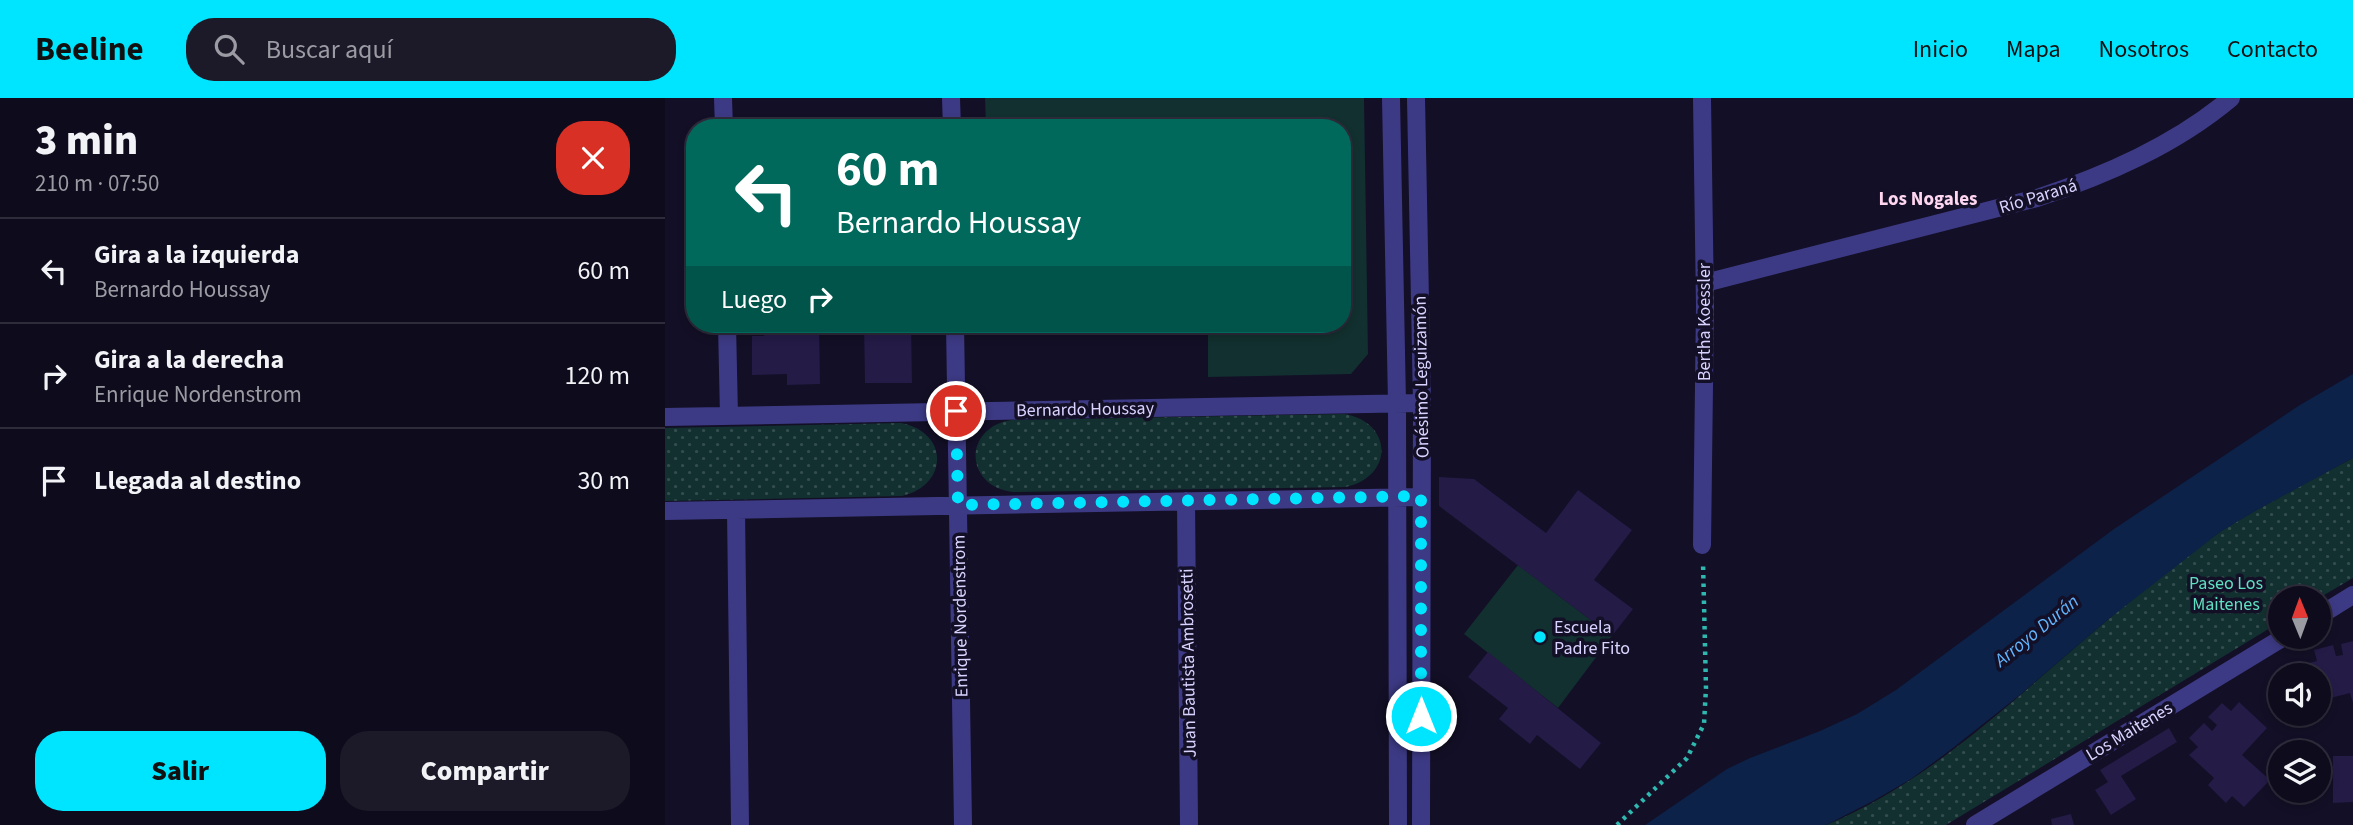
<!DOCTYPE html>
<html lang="es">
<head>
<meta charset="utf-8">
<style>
  :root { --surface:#0e0b1c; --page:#1c1929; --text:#f1f3f6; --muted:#9b9ba3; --line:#2e2b3b; --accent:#00e5ff }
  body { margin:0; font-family:"Source Sans 3",sans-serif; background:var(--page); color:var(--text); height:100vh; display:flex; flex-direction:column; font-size:26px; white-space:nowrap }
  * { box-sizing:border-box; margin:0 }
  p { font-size:23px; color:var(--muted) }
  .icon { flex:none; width:38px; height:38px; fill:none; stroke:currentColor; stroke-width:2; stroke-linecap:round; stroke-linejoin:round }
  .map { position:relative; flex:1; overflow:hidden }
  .details { display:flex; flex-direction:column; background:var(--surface); width:665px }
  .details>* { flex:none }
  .guide { position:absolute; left:21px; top:21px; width:665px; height:214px; border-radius:28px; box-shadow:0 4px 10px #0003,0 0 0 2px var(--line); background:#00695c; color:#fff; overflow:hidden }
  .needle { width:46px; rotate:359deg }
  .buttons { position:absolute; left:1603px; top:488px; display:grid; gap:14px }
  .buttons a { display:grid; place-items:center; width:63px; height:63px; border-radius:50%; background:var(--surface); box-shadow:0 4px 10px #0003,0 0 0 2px var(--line); font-size:35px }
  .pin { position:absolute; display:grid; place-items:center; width:60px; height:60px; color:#fff; margin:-30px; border:4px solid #fff; border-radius:50%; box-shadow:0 2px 7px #0007 }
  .me { position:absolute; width:77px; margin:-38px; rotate:0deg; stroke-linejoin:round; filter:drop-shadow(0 0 5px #0008) }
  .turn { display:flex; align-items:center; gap:24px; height:147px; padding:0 35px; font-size:32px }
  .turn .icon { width:91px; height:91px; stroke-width:2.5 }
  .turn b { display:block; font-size:49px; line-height:60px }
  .then { display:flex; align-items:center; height:66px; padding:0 35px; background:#0003; gap:14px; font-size:26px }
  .round { display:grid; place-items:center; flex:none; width:74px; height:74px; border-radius:28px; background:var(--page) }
  .headline { display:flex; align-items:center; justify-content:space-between; height:119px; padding:0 35px }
  h1 { font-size:42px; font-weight:800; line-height:52px }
  .action { display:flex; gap:14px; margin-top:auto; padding:14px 35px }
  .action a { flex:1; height:80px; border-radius:28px; background:var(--accent); color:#111; font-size:28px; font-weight:800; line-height:80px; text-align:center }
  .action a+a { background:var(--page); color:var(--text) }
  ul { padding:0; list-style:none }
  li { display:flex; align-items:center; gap:21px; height:105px; padding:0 35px; border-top:2px solid var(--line) }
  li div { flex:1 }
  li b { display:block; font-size:26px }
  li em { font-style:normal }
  header { display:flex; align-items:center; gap:42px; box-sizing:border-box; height:98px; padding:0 35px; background:var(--accent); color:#111 }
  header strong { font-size:33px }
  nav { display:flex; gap:38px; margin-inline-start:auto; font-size:24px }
  .search { width:490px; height:63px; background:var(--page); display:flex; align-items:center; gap:18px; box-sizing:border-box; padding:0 24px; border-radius:28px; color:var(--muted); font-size:26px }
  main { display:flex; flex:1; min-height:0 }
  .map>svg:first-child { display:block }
</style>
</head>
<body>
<header>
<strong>Beeline</strong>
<div class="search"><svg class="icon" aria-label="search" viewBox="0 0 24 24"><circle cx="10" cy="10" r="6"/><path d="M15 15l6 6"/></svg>Buscar aquí</div>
<nav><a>Inicio</a><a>Mapa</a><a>Nosotros</a><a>Contacto</a></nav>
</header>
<main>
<section class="details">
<div class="headline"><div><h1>3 min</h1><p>210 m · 07:50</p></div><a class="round" style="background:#d93025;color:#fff"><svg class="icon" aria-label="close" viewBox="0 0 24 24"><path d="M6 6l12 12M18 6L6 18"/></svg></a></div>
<ul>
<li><svg class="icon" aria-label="left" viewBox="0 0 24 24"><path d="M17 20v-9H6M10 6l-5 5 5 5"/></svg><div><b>Gira a la izquierda</b><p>Bernardo Houssay</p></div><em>60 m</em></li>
<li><svg class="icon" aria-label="right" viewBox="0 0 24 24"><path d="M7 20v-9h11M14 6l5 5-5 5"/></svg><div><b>Gira a la derecha</b><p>Enrique Nordenstrom</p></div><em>120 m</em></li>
<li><svg class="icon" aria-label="arrive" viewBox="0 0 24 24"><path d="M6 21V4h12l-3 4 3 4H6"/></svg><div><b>Llegada al destino</b></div><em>30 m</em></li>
</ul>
<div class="action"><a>Salir</a><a>Compartir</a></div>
</section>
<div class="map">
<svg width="1688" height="727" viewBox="0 0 1688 727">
  <defs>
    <pattern id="park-dots" width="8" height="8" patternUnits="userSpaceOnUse" patternTransform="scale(1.75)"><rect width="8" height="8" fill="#12302f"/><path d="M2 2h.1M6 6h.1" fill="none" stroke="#344d4e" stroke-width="1.8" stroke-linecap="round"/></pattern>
  </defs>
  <rect width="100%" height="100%" fill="#130f26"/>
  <!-- grass -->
  <path fill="#12302f" d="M320,0H699L703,256L686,276L543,279V226H677V30H321Z
    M853,467L947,538L893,610L799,536Z"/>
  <!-- park -->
  <path fill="url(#park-dots)" d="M680,316C728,325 729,378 681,389L348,394C299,388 298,330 346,322Z
    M236,325C284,334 284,387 237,398L0,403V330Z
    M1688,360V480L1654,500H1615V524L1281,727H1161C1268,683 1353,597 1440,524C1477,492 1516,459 1558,432C1600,406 1644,383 1688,360Z"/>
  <!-- water -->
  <path fill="#0c2248" d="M1688,276V360L1590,413L1555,434L1441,523L1356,596L1284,653L1246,681L1208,703L1161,727H980L1062,671L1085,660L1155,633L1192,616L1231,592L1449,431L1635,307Z"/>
  <!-- building -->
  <path fill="#241b47" d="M99,226H154L155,286L122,287V276L87,277V238H99Z
    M199,226H246L247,285H200Z
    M774,379L809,381L881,435L913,392L967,432L929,482L968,511L947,538L774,408Z
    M1688,543V605L1685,595L1654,603V578H1643L1640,566L1652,563L1649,552L1668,547L1671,558L1678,557L1676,546Z
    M823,554L936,645L915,671L872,637L865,646L834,621L843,610L803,579Z
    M1574,604L1602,630L1577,657L1605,682L1579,709L1567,698L1561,705L1543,687L1549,680L1524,657L1533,649L1524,640L1539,625L1547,633L1552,627L1543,619L1557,605L1566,613Z
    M1504,630L1512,644L1456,678L1471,701L1446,717L1430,692L1443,684L1435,672Z
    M1668,658H1688V704L1668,705Z
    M1406,716L1409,727H1387L1386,721Z"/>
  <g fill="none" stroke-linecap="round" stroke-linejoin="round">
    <!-- path -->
    <path stroke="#2fb8b0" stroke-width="4.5" stroke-dasharray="3.5 5" stroke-linecap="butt" d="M952,727L1022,660L1039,626L1041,590L1038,464"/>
    <!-- minor -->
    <path stroke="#3d3a85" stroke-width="18" d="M58,0L59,30
      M286,0L287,30
      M726,0L732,305L733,727
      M751,0L757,305L756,727
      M1037,0L1040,208L1037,447
      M1040,185L1372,100C1441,77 1510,47 1566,0
      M62,226L64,318
      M290,226L298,727
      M0,319L757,305
      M521,403L524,727
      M71,412L75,727
      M0,413L756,399
      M1654,518L1688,497
      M1310,727L1619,539"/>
  </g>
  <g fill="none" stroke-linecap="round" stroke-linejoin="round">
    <!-- route -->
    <path stroke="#00e5ff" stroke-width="12" stroke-dasharray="0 21.6" d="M291,313L293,407L756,398V618"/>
  </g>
  <!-- markers -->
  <circle fill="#00e5ff" stroke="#130f26" stroke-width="2.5" cx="875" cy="539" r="7"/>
  <g text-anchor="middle" stroke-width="7" stroke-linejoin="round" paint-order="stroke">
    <!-- street labels -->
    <g font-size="18" fill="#d9d4ff" stroke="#130f26">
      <text transform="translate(1373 98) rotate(-17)" y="6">Río Paraná</text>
      <text transform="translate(1039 224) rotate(-90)" y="6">Bertha Koessler</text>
      <text transform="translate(756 279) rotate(-91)" y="6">Onésimo Leguizamón</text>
      <text transform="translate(420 311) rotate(-1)" y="6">Bernardo Houssay</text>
      <text transform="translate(295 518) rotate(-91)" y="6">Enrique Nordenstrom</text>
      <text transform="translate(523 565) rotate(-91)" y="6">Juan Bautista Ambrosetti</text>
      <text transform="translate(1464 633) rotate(-31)" y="6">Los Maitenes</text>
    </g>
    <!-- park labels -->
    <g font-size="18" fill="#5fe0c0" stroke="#130f26">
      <text x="1561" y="491">Paseo Los<tspan x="1561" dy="21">Maitenes</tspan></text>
    </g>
    <!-- poi labels -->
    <g font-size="18" fill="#d9d4ff" stroke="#130f26" text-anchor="start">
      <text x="889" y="535">Escuela<tspan x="889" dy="21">Padre Fito</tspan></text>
    </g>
    <!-- neighbourhood labels -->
    <g font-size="19" font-weight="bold" fill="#ffd6f0" stroke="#130f26">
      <text x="1263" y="107">Los Nogales</text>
    </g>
    <!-- water labels -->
    <g font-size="19" font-style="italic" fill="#62b6ff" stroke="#130f26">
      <text transform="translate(1371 532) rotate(-39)" y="7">Arroyo Durán</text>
    </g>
  </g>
</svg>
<div class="buttons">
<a><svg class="needle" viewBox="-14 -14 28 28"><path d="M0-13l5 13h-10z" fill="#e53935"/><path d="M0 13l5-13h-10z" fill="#9b9ba3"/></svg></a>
<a><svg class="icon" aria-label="sound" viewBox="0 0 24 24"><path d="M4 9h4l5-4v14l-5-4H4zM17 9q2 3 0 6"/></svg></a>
<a><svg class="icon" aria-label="layers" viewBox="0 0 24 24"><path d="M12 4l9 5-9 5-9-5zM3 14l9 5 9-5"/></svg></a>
</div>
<div class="pin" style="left:291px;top:313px;background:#d93025"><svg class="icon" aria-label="arrive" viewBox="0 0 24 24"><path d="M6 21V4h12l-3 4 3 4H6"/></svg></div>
<svg class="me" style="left:756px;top:618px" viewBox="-20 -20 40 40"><circle r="17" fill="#00e5ff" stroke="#fff" stroke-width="3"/><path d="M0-11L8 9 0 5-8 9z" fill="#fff"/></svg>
<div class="guide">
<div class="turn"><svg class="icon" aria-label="left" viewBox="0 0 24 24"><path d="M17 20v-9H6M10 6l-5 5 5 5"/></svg><div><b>60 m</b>Bernardo Houssay</div></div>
<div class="then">Luego<svg class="icon" aria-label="right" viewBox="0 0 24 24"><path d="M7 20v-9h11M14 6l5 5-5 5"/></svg></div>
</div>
</div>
</main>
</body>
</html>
